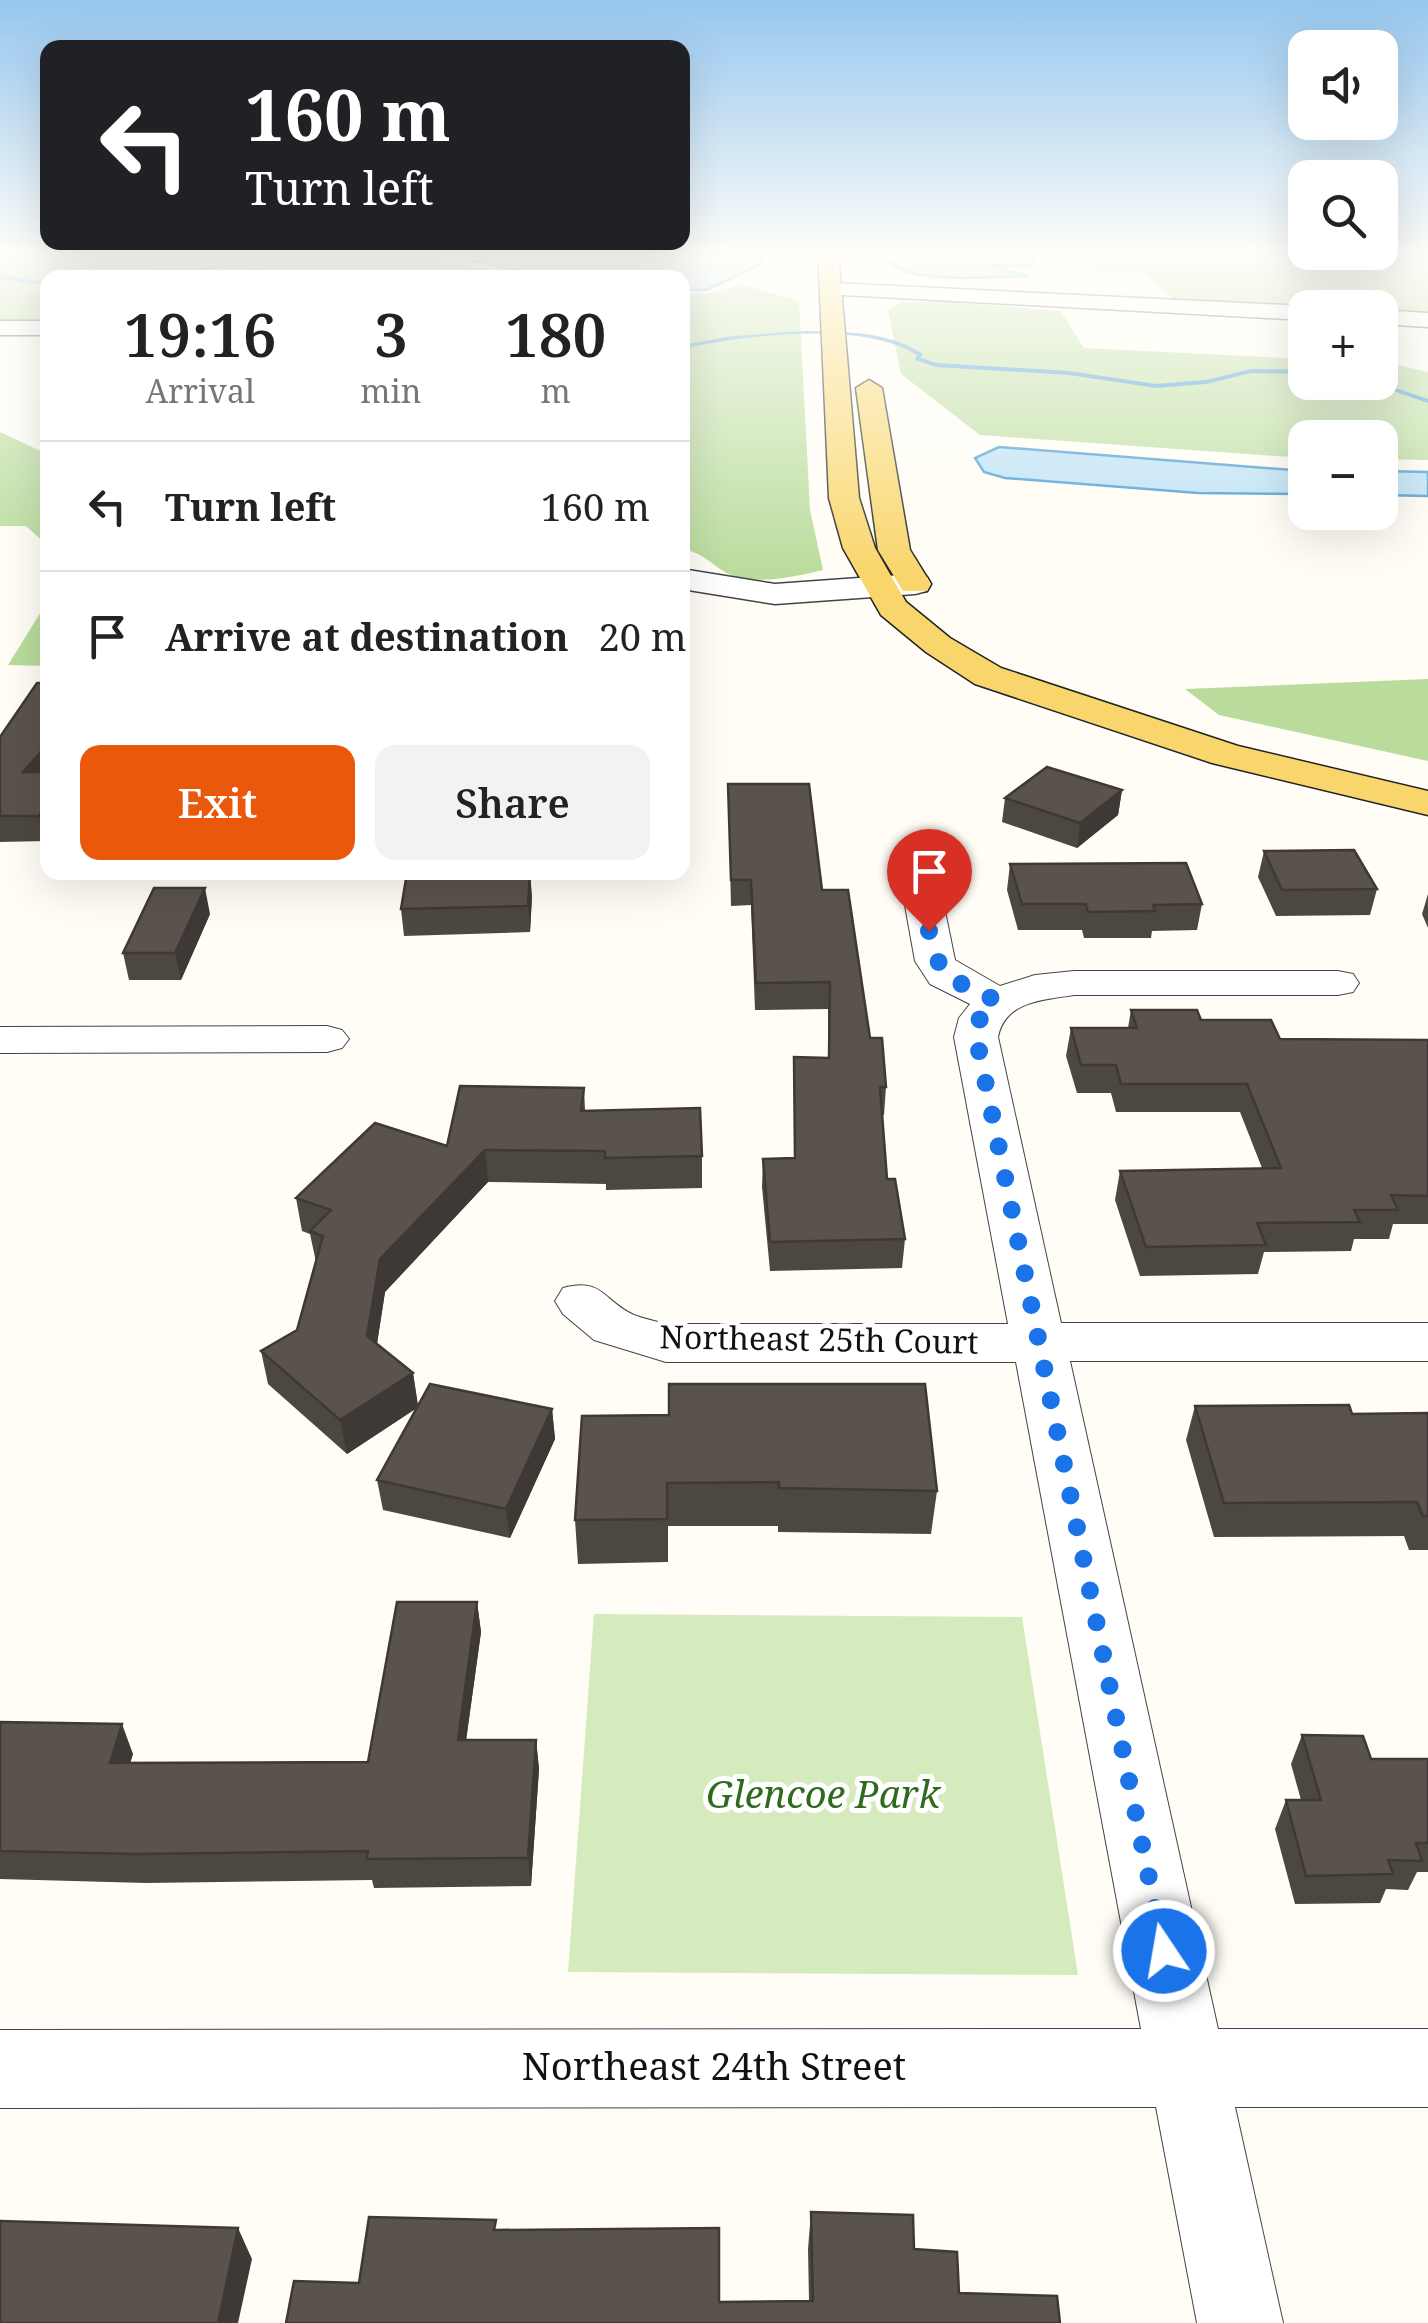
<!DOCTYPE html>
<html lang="en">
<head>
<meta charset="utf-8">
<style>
  :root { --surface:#fff; --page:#f2f2f2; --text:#222; --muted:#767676; --line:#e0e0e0; --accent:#ea580c }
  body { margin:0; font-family:"Noto Serif",serif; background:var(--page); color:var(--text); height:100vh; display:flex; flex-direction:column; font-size:38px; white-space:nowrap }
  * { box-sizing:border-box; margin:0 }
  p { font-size:32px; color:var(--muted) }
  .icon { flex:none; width:55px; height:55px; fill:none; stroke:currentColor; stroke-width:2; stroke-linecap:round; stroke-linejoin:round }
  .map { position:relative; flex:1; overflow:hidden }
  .details { position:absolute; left:40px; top:270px; width:650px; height:610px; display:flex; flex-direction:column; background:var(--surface); border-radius:20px; box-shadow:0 10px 40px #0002 }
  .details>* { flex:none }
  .top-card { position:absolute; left:40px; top:40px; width:650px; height:210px; border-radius:20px; box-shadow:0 10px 40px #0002; background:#202124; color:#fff; overflow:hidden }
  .tools { position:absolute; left:1288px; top:30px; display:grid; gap:20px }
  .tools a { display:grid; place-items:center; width:110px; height:110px; border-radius:20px; background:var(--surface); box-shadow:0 10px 40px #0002; font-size:50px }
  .pin { position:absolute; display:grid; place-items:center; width:85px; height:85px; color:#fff; margin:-102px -42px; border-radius:50% 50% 50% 0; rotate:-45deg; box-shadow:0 0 10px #0007 }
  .pin .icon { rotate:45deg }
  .me { position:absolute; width:110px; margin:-55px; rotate:348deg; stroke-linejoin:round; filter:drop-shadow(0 0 8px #0008) }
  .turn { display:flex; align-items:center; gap:35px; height:210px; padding:0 40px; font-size:45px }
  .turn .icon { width:130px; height:130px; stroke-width:2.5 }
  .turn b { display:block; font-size:70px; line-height:85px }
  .eta { display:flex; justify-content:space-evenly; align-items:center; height:170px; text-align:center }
  .eta b { font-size:60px; font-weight:600; line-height:70px }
  .cta { display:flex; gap:20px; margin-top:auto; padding:20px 40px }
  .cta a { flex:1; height:115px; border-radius:20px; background:var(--accent); color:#fff; font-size:40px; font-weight:600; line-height:115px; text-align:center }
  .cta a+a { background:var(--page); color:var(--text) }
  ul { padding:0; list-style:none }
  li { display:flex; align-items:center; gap:30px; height:130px; padding:0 40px; border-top:2px solid var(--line) }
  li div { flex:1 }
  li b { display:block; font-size:38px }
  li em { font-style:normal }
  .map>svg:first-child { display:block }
</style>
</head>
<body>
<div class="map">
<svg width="1428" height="2323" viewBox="0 0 1428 2323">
  <rect width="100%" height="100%" fill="#fffdf5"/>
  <!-- green -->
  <path fill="#d5ebbd" d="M594,1614L1022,1617L1078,1975L568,1972Z"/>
  <!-- forest -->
  <path fill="#b9dc9c" d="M0,251H427L451,262L526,277L48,278L47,323L0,322Z
    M1091,251C1185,251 1279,263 1373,260L1371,253L1428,251V314L1380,311V308L1176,301L1142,271L1088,270L1102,259Z
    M741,284L799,301L810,510L823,570C797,576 759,585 733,576C715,569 703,551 683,550V294L713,293Z
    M900,302H947L1061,311L1084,348L1305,359V382H1380V361L1428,372V460L1380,459V438H1305V458L980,435L901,374L888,311Z
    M0,432L47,454V545L26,526H0Z
    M47,602V666L8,665Z
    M1428,679V761L1219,715L1185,689Z"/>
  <!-- water -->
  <path fill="#b9e0f7" stroke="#3f96cf" stroke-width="2.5" d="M464,251H747L758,252L764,263L706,290H683L682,278L545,277L461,258Z
    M903,251H947L1034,261L1033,266L985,265L1029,276C993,276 916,285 890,263Z
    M999,447L1305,471V494L1198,493L1005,478L984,472L975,458Z
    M1380,471L1428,472V496L1380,495Z"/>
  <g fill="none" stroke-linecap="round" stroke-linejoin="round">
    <!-- stream -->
    <path fill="#3f96cf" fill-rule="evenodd" d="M293,251H299L278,260L254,266L107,278C168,261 233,275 293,251Z
      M0,275L48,282V286L0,279Z
      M806,331C847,332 888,331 923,354L921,358L937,363L1069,371L1156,384L1206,380L1251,369L1305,370V374L1251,373L1206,384L1156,388L1069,375L936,367L915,360L917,355C862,320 745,335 682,349V345L733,336Z
      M1367,382H1378L1428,399V403Z"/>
    <!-- minor casing -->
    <g stroke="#444" stroke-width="2">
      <path id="minor" d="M918,861L931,864L937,872L955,960L1000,986L1035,975L1074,971H1338L1353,974L1359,983L1353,992L1338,995H1074C1043,1000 1005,1001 998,1037L1061,1323H1428V1361H1070L1218,2029H1428V2107H1235L1283,2323H1197L1156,2107L0,2108V2030L1141,2029L1016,1362H666L594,1340L563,1314L555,1301L563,1288C603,1277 603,1301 634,1315C644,1319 656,1321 666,1324H1008L954,1037L959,1018L970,1004L930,984L915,961L899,872L905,864Z
        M327,1026L342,1030L349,1039L342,1048L327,1052L0,1053V1027Z"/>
    </g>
    <!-- tertiary casing -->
    <g stroke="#444" stroke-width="3">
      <path id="tertiary" d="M833,283L1305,306L1310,308H1305V320L825,294L822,289Z
        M1380,310L1428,313V327L1380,324Z
        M0,321H48V335H0Z
        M682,569L775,584L915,574L927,577L931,584L927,591L915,594L775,604L682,589Z"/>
    </g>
    <!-- primary casing -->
    <g stroke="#222" stroke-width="3">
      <path id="primary" d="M818,251H838L859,498L875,548L906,602L950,638L1001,668L1238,746L1428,791V815L1212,763L975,684L926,652L881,615L843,548L829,498Z
        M869,380L882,388L910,550L931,584L927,591H903L878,550L856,388Z"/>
    </g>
    <!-- minor -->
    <use href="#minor" fill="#fff" fill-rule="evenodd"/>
    <!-- tertiary -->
    <use href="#tertiary" fill="#fff" fill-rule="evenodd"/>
    <!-- primary -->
    <use href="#primary" fill="#f9d66b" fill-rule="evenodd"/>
  </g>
  <!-- wall -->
  <path fill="#4d4742" d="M1219,251H1305L1360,254L1304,256L1230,253Z
    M37,683L45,841L0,842V737Z
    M728,784L822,890L886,1087L884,1115H882L887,1179L905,1239L902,1268L770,1271L762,1187L763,1159L794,1158V1057L828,1058V1009L755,1010L751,905L731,906Z
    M1122,790L1118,815L1077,848L1002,822L1005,798Z
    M1264,851L1377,889L1370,915L1276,916L1258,877Z
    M1010,864L1202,904L1197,930L1152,931L1151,938H1084L1082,930H1018L1007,890Z
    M1428,894V928L1422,914Z
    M532,896L530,932L404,936L401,909Z
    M210,914L181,980H129L123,953Z
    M1131,1010L1201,1020L1280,1039L1428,1040V1224H1393L1389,1239H1354L1351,1251L1264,1252L1258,1274L1140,1276L1115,1200L1120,1171L1262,1168L1240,1112H1116L1111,1093H1077L1066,1056L1071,1028H1128Z
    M584,1088L585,1110L702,1156V1188L606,1190V1184L488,1182L385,1292L377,1344L413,1373L418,1405L552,1409L555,1439L510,1538L383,1510L377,1480L417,1408L347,1454L268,1384L261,1351L297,1330L316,1262L310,1234L302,1231L296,1198L447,1146Z
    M1195,1406L1352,1414L1428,1413V1550H1409L1404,1536L1214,1537L1186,1440Z
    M582,1416L937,1491L931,1534L778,1532V1526H668V1562L578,1564L575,1520Z
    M477,1602L481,1632L466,1740H536L539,1769L531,1886L374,1888L372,1880L146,1883L0,1879V1722L133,1754L130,1763L368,1762Z
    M1302,1735L1371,1759H1428V1872H1417L1408,1890L1386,1889L1380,1903L1295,1904L1275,1829L1286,1800H1301L1291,1764Z
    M811,2212L914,2249L959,2293L1060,2323L359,2283L498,2230L719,2302L809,2301L808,2249Z"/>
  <!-- shaded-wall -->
  <path fill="#3f3936" d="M1305,251V252H1360L1304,256Z
    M48,744V775L23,772Z
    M1122,790L1118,815L1077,848L1080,823Z
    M48,799V837L45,841L39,816Z
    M530,872L532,896L530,932L528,906Z
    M205,888L210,914L181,980L175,953Z
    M485,1150L488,1182L385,1292L373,1369L367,1336L380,1259Z
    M413,1373L418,1407L347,1454L340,1420Z
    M552,1409L555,1439L510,1538L506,1509Z
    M477,1602L481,1632L462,1770L458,1740Z
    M122,1724L133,1754L121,1792L110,1763Z
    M536,1740L539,1769L531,1886L528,1858Z
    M238,2228L252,2259L238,2323H218Z"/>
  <!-- building -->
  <path fill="#5a524d" stroke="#3f3936" stroke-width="2.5" d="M37,683H48V744L23,772H48V799L39,816H0V737Z
    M1047,767L1122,790L1080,823L1005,798Z
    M728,784H809L822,890H848L870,1038H882L886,1087H880L887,1179H895L905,1239L770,1242L763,1159L795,1158L794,1057L829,1058L830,982L756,983L751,880H731Z
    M1354,850L1377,889L1282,890L1264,851Z
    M1186,863L1202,904L1153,905L1155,911L1088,912L1086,904H1022L1010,864Z
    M441,872H530L528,906L401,909L407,873Z
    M154,888H205L175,953H123Z
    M1131,1010H1197L1201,1020H1271L1280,1039L1428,1040V1196L1391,1195L1398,1210H1354L1360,1222L1257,1223L1266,1245L1146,1247L1120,1171L1281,1168L1247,1084H1121L1116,1065H1081L1071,1028H1137Z
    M460,1086L584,1088L581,1111L700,1108L702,1156L605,1158V1151L485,1150L380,1259L367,1336L413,1373L340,1420L261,1351L297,1330L323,1236L310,1231L331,1210L296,1198L375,1123L447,1146Z
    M430,1384L552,1409L506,1509L377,1480Z
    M669,1384H925L937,1491L779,1488V1482L667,1483V1519L575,1520L582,1416L669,1415Z
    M1349,1405L1352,1414L1428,1413V1516H1423L1417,1502L1224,1503L1195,1406Z
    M397,1602H477L458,1740H536L528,1858L367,1859L368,1851L135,1854L0,1851V1722L122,1724L110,1763L368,1762Z
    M1302,1735L1363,1736L1371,1759H1428V1843H1416L1422,1861L1388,1860L1393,1874L1306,1876L1286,1800H1321Z
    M811,2212L913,2215L914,2249L957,2252L959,2293L1057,2296L1060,2323H286L294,2281L359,2283L369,2217L496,2220L494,2230L719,2228V2302L813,2301Z
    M0,2221L238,2228L218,2323H0Z"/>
  <!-- sky -->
  <linearGradient id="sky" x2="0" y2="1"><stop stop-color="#95c6ee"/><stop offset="0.44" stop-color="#fffefa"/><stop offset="1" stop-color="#fffefa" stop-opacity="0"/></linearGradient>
  <rect width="1428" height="576" fill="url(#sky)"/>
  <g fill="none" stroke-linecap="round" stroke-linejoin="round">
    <!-- route -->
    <path stroke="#1a73e8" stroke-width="18" stroke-dasharray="0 32.4" d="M929,931C939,982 954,979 997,1001L980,1018L976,1036L1164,1951"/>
  </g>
  <g text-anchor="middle" stroke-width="10" stroke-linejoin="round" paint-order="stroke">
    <!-- street labels -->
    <g font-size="32" fill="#111" stroke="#fff">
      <text transform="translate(819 1340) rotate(1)" y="11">Northeast 25th Court</text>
    </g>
    <!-- near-park labels -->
    <g font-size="38" font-style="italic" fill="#2f6b1f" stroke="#fff">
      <text x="823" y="1808">Glencoe Park</text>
    </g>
    <!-- near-street labels -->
    <g font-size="38" fill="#111" stroke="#fff">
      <text x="714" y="2080">Northeast 24th Street</text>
    </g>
  </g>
</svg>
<div class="tools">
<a><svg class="icon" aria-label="sound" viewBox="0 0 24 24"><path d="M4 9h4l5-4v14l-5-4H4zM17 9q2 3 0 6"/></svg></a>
<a><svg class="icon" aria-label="search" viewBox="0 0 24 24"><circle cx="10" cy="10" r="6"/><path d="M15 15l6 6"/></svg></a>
<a>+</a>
<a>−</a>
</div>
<div class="pin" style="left:929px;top:931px;background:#d93025"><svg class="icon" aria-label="arrive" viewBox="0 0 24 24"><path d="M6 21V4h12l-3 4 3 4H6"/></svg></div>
<svg class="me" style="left:1164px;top:1951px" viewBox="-20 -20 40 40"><circle r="17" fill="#1a73e8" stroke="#fff" stroke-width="3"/><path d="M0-11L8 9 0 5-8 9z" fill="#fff"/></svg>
<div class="top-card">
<div class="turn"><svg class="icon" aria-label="left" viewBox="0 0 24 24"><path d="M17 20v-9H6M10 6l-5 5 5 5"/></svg><div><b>160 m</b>Turn left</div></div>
</div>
<section class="details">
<div class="eta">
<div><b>19:16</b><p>Arrival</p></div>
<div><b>3</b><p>min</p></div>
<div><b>180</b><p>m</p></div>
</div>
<ul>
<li><svg class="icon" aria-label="left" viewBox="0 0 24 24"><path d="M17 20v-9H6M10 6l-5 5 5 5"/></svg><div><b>Turn left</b></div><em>160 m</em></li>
<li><svg class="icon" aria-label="arrive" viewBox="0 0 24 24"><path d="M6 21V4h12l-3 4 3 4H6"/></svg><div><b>Arrive at destination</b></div><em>20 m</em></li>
</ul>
<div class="cta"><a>Exit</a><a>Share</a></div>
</section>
</div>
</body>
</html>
